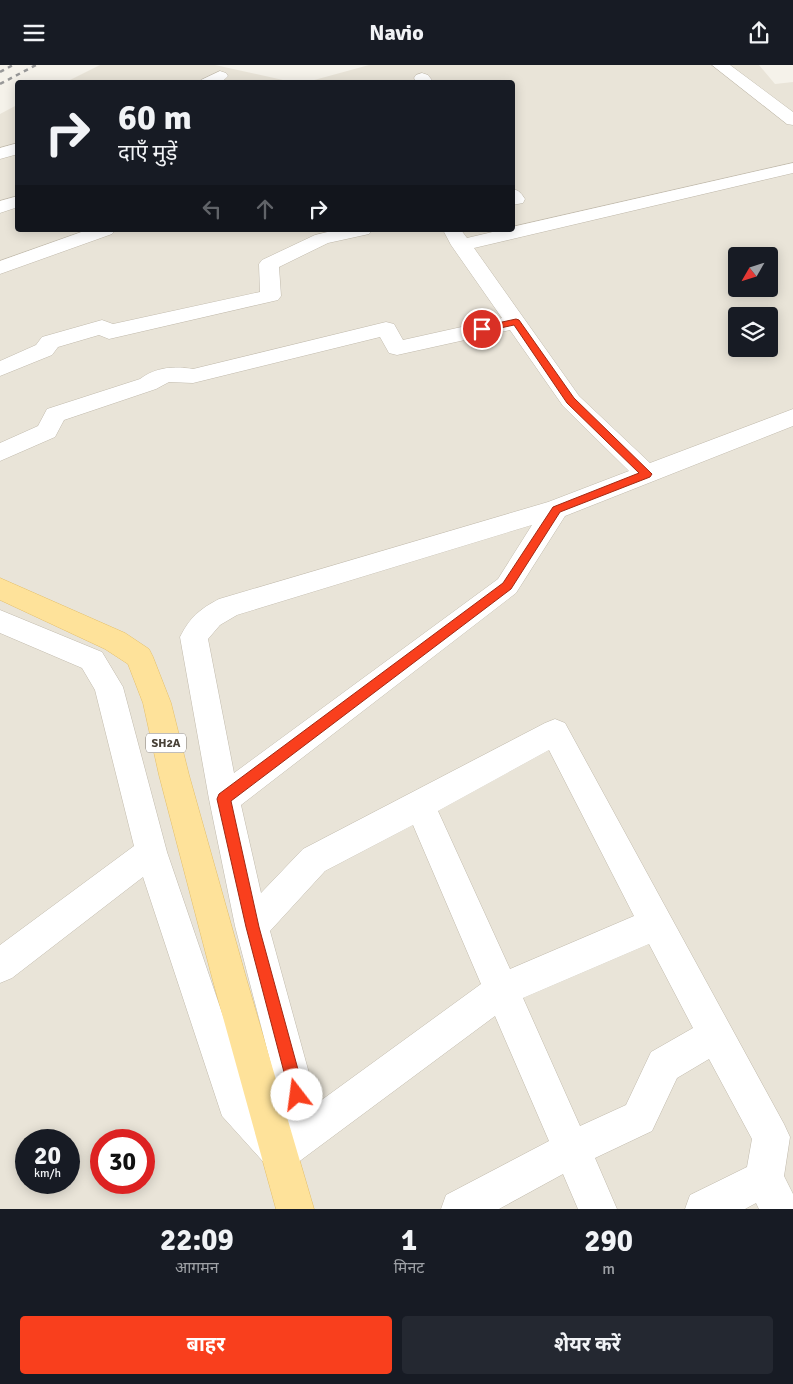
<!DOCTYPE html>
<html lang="hi">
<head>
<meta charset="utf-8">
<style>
  :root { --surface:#171b24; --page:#242831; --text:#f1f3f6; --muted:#9ea1a6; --accent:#f93f1d }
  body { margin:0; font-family:Signika,"Noto Sans Devanagari",sans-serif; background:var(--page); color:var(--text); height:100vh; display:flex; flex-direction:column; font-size:19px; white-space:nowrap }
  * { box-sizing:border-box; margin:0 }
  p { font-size:16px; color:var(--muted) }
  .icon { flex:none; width:28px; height:28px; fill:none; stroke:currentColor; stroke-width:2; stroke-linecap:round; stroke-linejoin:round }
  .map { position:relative; height:1144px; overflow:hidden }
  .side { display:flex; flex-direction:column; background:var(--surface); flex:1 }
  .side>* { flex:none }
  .top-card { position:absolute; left:15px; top:15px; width:500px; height:152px; border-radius:5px; box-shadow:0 2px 12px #0003; background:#171b24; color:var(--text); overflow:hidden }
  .needle { width:32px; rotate:231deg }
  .buttons { position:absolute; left:728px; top:182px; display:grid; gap:10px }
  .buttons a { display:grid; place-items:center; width:50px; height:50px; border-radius:5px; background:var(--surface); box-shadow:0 2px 12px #0003; font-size:25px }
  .speed { position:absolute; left:15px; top:1064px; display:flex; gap:10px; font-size:25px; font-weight:700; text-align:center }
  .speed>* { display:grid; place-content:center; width:65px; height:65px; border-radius:50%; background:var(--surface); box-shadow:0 2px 12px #0003; line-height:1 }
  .speed small { font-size:12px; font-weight:400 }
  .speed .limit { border:8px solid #d22; background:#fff; color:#111 }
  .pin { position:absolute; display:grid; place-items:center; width:42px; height:42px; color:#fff; margin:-21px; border:2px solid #fff; border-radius:50%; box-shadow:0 1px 5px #0007 }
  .me { position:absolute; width:55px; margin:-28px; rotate:345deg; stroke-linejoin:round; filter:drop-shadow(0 0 4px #0008) }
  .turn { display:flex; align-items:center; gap:18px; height:105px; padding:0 20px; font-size:22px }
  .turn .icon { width:65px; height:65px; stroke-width:2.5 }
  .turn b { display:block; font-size:35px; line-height:42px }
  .lanes { display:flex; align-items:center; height:48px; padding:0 20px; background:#0003; justify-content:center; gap:25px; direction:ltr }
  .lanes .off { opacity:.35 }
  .eta { display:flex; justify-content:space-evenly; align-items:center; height:85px; text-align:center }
  .eta b { font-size:30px; font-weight:700; line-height:35px }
  .primary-button { display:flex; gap:10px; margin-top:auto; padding:10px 20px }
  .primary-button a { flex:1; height:58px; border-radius:5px; background:var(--accent); color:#fff; font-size:20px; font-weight:700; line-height:58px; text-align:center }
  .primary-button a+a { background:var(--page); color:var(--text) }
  header { display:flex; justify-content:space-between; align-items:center; height:65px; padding:0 20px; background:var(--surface); font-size:22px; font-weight:700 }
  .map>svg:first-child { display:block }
</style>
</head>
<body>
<header><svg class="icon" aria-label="menu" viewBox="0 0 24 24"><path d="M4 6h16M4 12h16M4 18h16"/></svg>Navio<svg class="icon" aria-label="share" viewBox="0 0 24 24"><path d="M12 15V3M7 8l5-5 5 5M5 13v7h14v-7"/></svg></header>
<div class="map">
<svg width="793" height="1144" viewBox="0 0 793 1144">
  <rect width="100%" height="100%" fill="#f5f2ea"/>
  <!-- residential -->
  <path fill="#e9e4d8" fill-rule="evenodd" d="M100,0H215L292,17L64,18Z
    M369,0H759L775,19L793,17V1144H0V49L17,40L18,165H512V18L307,17ZM736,191H769V224H736ZM736,251H769V284H736ZM26,1075H69V1118H26ZM101,1075H144V1118H101Z"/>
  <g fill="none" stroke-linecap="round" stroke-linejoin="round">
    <!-- minor casing -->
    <g stroke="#c1baac" stroke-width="1">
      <path id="minor" d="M712,0H730L793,47V60L787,59Z
        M220,6L226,8L228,11C221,20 210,18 199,18L201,15Z
        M422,8L428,10L434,18H417L414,13L416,10Z
        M18,78V89L0,94V83Z
        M793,98V108L474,183L579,331L650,398L793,344V361L565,451L516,528L241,740L261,828L303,784L545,658L555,654L565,658L784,1059L790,1072L784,1111L793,1129V1144H759L756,1138L745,1144H685L690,1130L747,1102L752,1074L709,994L677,1013L652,1066L595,1093L617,1144H578L563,1109L499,1144H441L446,1130L549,1076L495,951L293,1101L280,1107L267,1101L222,1051L143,812L12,913L0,918V880L134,781L95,625L82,603L0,568V545L102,587L123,622L167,787L249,1027L272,1052L279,1030L235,861L209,734L180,572C190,552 200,544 219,534L548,437L629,406L563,341L510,265L397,290L389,288L380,272L193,318L169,317L156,324L64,355L55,372L0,396V378L38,361L47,344L140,314C156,302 174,301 193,304L386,257L394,259L403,275L502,253L451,180L443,165H461L467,173L501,165H512V162ZM532,460L498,514L234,708L208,574L220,560L237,550ZM549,685L634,851L510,904L438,746ZM413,760L481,919L312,1042L315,1030L270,866L325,806ZM649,879L693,963L651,987L626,1040L580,1061L523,933Z
        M512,124C519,125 521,128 525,134L523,138L512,140Z
        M18,131V142L0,148V136Z
        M87,165H115L112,169L0,209V196Z
        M336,165H372L369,169L328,178L279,202L281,231L278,235L109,274L99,270L58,282L52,290L0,311V296L36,280L42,272L102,255L113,259L260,227L259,199L262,195L315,170Z"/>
    </g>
    <!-- primary casing -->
    <g stroke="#e4bf69" stroke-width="1">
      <path id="primary" d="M0,513L125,568L149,584L153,592L171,638L189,710L247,916L314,1144H276L213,916L159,710L143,638L128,599L105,584L0,535Z"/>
    </g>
    <!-- minor -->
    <use href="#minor" fill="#fff" fill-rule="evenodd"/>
    <!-- primary -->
    <use href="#primary" fill="#fee29a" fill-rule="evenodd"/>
    <!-- rail -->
    <path stroke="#989898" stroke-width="2.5" stroke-dasharray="4.5 4.5" stroke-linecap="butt" d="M0,7L13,0
      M0,19L36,0"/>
  </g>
  <!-- route -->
  <path fill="#f93f1d" stroke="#a22913" d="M516,254L519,255L574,333L652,409L650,412L560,447L511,524L231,736L259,862L305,1030L303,1035L297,1037L292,1035L290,1030L246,862L217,734L219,729L503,518L553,442L639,408L567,338L514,260L482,267L478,264L479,262Z"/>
  <g text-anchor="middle" stroke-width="4" stroke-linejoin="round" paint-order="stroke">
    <!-- shield labels -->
    <rect fill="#fff" stroke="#807b74" stroke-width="1" x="146" y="668.5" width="40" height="19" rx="4"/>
    <g font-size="12" font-weight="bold" fill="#494238">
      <text x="166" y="682">SH2A</text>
    </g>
  </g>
</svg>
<div class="buttons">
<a><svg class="needle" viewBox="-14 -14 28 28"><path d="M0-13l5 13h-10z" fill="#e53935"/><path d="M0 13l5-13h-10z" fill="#9ea1a6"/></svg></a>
<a><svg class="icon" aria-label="layers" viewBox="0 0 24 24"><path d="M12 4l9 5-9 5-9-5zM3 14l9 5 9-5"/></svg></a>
</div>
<div class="speed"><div>20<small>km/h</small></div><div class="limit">30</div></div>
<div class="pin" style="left:482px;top:264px;background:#d93025"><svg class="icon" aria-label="arrive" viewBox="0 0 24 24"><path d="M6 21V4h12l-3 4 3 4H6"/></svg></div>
<svg class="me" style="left:297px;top:1030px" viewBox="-20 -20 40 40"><circle r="19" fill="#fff"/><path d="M0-13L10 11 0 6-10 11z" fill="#f93f1d"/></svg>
<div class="top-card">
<div class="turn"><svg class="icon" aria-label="right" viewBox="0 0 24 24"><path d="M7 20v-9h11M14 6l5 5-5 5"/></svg><div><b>60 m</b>दाएँ मुड़ें</div></div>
<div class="lanes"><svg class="icon off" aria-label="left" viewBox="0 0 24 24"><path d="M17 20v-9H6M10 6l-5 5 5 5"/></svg><svg class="icon off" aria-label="ahead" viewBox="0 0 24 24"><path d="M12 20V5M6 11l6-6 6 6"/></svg><svg class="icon" aria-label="right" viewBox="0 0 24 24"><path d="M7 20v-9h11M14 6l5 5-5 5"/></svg></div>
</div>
</div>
<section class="side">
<div class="eta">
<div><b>22:09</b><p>आगमन</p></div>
<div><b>1</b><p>मिनट</p></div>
<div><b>290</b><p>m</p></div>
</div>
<div class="primary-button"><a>बाहर</a><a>शेयर करें</a></div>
</section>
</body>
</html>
